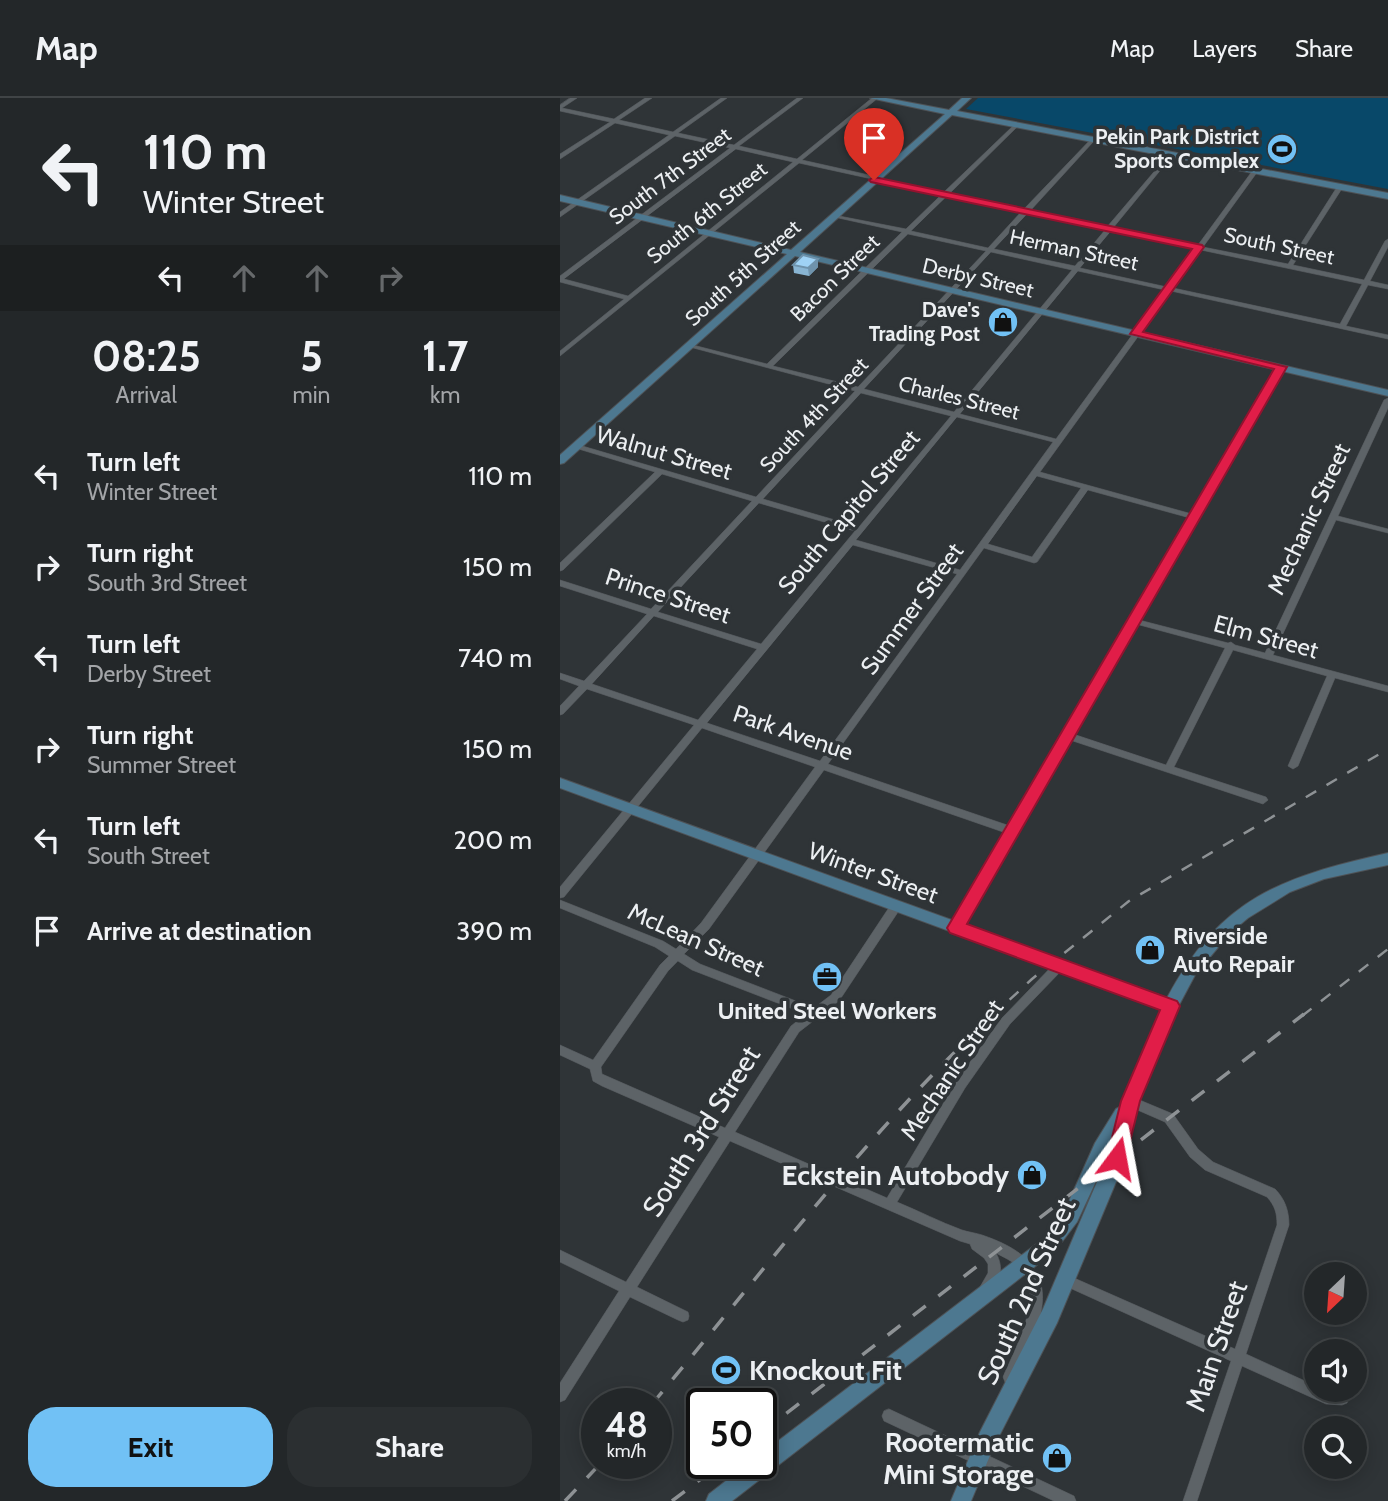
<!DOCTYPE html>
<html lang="en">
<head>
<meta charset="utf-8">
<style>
  :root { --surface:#232729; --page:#2b2f31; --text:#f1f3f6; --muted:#a3a5a8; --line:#404446; --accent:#71c1f5 }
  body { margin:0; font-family:Cabin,sans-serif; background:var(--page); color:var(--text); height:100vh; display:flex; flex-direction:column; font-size:26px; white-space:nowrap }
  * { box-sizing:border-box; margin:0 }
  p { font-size:23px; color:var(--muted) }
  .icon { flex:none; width:38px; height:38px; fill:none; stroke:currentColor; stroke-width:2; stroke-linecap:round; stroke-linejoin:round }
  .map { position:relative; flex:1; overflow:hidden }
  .side { display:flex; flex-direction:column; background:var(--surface); width:560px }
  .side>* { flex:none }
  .hud { background:#232729; color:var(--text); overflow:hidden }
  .needle { width:46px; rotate:205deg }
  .controls { position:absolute; left:744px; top:1164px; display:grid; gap:14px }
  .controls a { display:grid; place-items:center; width:63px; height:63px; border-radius:50%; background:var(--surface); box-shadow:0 4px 18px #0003,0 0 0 2px var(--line); font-size:35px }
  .speed { position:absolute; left:21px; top:1290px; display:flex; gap:14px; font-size:35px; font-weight:700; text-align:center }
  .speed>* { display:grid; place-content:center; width:91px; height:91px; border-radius:50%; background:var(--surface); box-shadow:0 4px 18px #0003,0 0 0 2px var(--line); line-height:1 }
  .speed small { font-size:18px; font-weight:400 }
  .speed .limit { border:4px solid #111; border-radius:10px; background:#fff; color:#111 }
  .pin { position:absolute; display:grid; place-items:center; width:60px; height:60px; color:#fff; margin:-72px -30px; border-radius:50% 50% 50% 0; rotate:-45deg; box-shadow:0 0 7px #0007 }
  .pin .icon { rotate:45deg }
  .me { position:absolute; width:77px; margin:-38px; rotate:13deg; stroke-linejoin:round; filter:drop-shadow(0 0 5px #0008) }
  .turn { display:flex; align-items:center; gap:24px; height:147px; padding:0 28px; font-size:32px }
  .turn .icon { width:91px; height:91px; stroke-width:2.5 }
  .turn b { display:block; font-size:49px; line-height:60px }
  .lanes { display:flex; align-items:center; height:66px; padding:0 28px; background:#0003; justify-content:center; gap:35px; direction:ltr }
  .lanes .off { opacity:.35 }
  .eta { display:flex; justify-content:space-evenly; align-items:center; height:119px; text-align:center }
  .eta b { font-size:42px; font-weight:700; line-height:49px }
  .button { display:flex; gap:14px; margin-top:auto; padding:14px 28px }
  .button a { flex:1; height:80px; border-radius:28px; background:var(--accent); color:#111; font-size:28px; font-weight:700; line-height:80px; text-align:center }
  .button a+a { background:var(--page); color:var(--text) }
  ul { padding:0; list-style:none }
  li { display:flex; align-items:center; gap:21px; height:91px; padding:0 28px }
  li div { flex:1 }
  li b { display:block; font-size:26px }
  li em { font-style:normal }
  header { display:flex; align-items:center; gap:42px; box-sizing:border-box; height:98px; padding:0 35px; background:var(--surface); border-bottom:2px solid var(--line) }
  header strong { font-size:33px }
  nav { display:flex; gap:38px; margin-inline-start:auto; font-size:24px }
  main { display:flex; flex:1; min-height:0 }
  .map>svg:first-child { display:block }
</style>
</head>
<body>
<header>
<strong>Map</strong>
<nav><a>Map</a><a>Layers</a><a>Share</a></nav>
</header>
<main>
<section class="side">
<div class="hud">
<div class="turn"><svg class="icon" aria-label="left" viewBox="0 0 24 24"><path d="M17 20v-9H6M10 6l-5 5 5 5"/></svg><div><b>110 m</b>Winter Street</div></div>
<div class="lanes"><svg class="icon" aria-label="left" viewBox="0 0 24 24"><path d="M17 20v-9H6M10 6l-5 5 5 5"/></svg><svg class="icon off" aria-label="ahead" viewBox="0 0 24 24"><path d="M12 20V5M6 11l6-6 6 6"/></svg><svg class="icon off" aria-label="ahead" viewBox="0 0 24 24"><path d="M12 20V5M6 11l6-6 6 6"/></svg><svg class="icon off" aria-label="right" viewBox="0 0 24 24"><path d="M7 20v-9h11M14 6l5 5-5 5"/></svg></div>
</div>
<div class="eta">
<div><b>08:25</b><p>Arrival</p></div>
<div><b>5</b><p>min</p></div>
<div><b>1.7</b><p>km</p></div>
</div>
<ul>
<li><svg class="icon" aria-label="left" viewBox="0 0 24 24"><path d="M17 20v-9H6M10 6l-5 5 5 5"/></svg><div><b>Turn left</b><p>Winter Street</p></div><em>110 m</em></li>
<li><svg class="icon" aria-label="right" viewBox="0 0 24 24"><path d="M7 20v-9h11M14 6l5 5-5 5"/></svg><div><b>Turn right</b><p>South 3rd Street</p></div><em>150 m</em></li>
<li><svg class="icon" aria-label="left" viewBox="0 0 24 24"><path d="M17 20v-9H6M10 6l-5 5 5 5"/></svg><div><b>Turn left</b><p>Derby Street</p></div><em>740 m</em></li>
<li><svg class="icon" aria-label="right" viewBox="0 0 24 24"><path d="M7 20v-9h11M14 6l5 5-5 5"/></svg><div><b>Turn right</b><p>Summer Street</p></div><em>150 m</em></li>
<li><svg class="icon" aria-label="left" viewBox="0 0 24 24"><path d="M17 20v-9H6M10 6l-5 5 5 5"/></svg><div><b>Turn left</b><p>South Street</p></div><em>200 m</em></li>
<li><svg class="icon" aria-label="arrive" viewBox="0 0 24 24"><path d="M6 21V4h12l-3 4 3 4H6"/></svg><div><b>Arrive at destination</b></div><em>390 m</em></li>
</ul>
<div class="button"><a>Exit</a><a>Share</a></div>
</section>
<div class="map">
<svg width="828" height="1403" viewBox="0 0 828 1403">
  <rect width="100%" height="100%" fill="#2f3437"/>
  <!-- green -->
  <path fill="#084869" d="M418,0H828V91L406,11Z"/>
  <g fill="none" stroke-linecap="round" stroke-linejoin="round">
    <!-- street casing -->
    <g stroke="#4e5256" stroke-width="1">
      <path id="street" d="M10,0H17L2,10L54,21L85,0H92L59,22L113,34L161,0H167L118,35L174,47L237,0H243L179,48L237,61L312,0H318L242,62L318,79V81L383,95L455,26L457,27V29L389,96L464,111L532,40L534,41V43L470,113L547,129L610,55L612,56V58L553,130L638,147L693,72L695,71L698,73L643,149L728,166L777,89L780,87L783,89L733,167L804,182L825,143L828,141V149L810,183L828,187V191L808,187L786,228L828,237V241L611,193L480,374L632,416L718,269L723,268L724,269L579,522L668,545L671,544L675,547L705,555L824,302L828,300V310L778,418L828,431V435L776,422L713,557L828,588V594L775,580L738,668L733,671L728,668L767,578L673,552L614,669L706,699L708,702L703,706L510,642L400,833L396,834L392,833L391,830L446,735L264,672L149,831L124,856L140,866L254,910L271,897L332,805H340L341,808L340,811L279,903L239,934L175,1034L327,1100L397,982L442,920L495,865L499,864L503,865L504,868L503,871L450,926L405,990L337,1104C359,1113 380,1124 402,1132C408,1134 416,1135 422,1137C457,1149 487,1167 482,1208C479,1234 465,1260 455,1284L450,1286L445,1284L443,1279C455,1250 486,1197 459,1170C453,1163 443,1159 436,1155C444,1169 442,1187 426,1195L422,1193L420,1189L428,1175V1166L424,1160L412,1151L410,1146L400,1143L170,1043L77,1189L128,1214L129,1218L128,1222L123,1224L118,1222L70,1199L5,1302L0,1304V1285L59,1193L0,1164V1152L66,1184L159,1039L42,988L33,983L30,971L0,957V947L33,962L100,867L109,858L95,849L0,810V802L103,843L116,851L141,825L255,669L142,630L4,799L0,800V789L134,627L27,591L3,616L0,617V608L19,588L0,581V575L24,583L87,516L0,488V482L91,511L192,403L102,376L3,472L0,473V465L95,374L12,349L13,347H19L196,399L295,293L126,248L129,246L207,266L342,134L274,119V117L346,131L380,98L314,84L312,83V81L239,65L0,258V253L64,201L0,184V178L170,50L115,38L0,119V114L109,37L55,25L0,61V56L50,24L0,13V7ZM176,51L233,64L68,198L4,181ZM386,99L461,114L428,150L351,133ZM467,116L545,132L515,168L434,151ZM551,133L635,151L607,189L520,170ZM348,136L426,153L298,289L213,268ZM641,152L802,186L780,226L613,190ZM431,154L512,172L394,314L304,291ZM518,173L605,192L496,341L400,316ZM301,295L391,318L299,429L203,401ZM397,319L493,344L400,472L296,442ZM477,378L521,390L472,459L428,446ZM528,392L630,420L450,728L268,666L424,450L474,465L477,464ZM199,405L295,433L201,546L98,514ZM293,447L397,476L260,663L147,625ZM94,518L197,551L138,622L32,586ZM576,526L665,550L606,667L513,636ZM118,863L132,872L246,916L231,928L165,1030L42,976L41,969L108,873Z
        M570,998L613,1016L638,1051L653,1064L715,1091C725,1101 729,1113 729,1127L686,1256L756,1288V1292L782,1293L787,1295L789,1300L787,1305L782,1307L766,1306L682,1268L637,1403H623L671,1263L501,1186L499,1182L501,1178L505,1176L675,1251L717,1127C717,1115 715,1108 707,1099L645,1072L630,1059L605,1024L566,1007L564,1003L566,999Z
        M329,1311L514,1398L516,1403H494L324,1323L322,1318L324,1313Z"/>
    </g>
    <!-- secondary casing -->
    <g stroke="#4e5256" stroke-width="2">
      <path id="secondary" d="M310,0H326L389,12L402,0H411L397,13L828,95V101L392,17L240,154L828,292V298L235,158L4,365L0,366V357L227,156L0,103V97L231,152L385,16Z
        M0,680L607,900C661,799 722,779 828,755V767L764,781L730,794L688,820L670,835L635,877L618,909L578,1003L566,1060L497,1225L434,1348L411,1403H391L420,1334L483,1211L551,1051L517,1124L495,1153L172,1403H146L149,1396L189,1365H201V1356L483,1141L505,1112L535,1045L556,1011L560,1009L602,911L0,690Z"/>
    </g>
    <!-- street -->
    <use href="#street" fill="#5d6367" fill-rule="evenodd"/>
    <!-- secondary -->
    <use href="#secondary" fill="#4d7890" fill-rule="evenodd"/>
    <!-- rail-far1 -->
    <path stroke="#8e9295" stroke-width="2.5" stroke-dasharray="12 12" stroke-linecap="butt" d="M432,918L472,881L569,803L828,651
      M742,918L828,851"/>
    <!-- rail -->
    <path stroke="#8e9295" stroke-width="3.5" stroke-dasharray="16 16" stroke-linecap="butt" d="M92,1306C203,1174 308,1034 434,916
      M201,1335L744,916
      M5,1403L41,1365
      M112,1403L162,1365"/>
  </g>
  <!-- wall -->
  <path fill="#89b5d3" d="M258,161V169L249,178L234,175L233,167Z"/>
  <!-- shaded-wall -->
  <path fill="#6f93ac" d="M258,161V169L249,178L248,170Z"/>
  <!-- building -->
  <path fill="#9fd2f5" stroke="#6f93ac" stroke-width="2" d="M243,157L258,161L248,170L233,167Z"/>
  <!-- route -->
  <path fill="#e11d48" stroke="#92132f" stroke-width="2" d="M314,79L642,147L644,149L583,234L727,269L407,826L617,903L620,908L580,1003L566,1060L564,1066L557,1069L550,1066L547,1060L561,1003L600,912L390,835L387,830L714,271L570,236L632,151L311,84L309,82Z"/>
  <!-- icons -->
  <defs>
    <g id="stadium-disc" transform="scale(1.575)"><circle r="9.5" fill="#71c1f5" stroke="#2f3437"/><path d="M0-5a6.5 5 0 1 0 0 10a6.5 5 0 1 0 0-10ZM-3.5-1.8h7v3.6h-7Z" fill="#111"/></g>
    <g id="shop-disc" transform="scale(1.575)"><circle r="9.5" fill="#71c1f5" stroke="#2f3437"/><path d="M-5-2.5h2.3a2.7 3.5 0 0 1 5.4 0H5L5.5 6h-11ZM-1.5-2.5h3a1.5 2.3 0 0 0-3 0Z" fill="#111"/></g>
    <g id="office-disc" transform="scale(1.575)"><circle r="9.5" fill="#71c1f5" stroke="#2f3437"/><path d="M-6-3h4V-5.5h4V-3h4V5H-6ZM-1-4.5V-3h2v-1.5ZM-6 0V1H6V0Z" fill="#111"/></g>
  </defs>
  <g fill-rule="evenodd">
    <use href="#stadium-disc" x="722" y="51"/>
    <use href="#shop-disc" x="443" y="224"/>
    <use href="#shop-disc" x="590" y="852"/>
    <use href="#office-disc" x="267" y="879"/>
    <use href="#shop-disc" x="472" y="1077"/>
    <use href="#stadium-disc" x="166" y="1272"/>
    <use href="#shop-disc" x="497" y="1360"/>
  </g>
  <g text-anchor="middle" stroke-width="7" stroke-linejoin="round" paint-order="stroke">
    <!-- far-poi labels -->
    <g font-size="21" font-weight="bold" fill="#eceff2" stroke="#2f3437" text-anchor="end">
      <text x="699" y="46">Pekin Park District<tspan x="699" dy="24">Sports Complex</tspan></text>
      <text x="420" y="219">Dave's<tspan x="420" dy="24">Trading Post</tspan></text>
    </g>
    <!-- far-street labels -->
    <g font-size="21" fill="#eceff2" stroke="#2f3437">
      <text transform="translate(110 78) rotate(-37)" y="7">South 7th Street</text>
      <text transform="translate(147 115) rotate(-39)" y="7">South 6th Street</text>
      <text transform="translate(719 148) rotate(12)" y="7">South Street</text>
      <text transform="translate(514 152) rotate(12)" y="7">Herman Street</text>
      <text transform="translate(183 175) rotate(-42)" y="7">South 5th Street</text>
      <text transform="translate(275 180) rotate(-44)" y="7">Bacon Street</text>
      <text transform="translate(418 180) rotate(13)" y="7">Derby Street</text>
      <text transform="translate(399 300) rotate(14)" y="7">Charles Street</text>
      <text transform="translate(254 317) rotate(-47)" y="7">South 4th Street</text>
    </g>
    <!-- street labels -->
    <g font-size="24" fill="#eceff2" stroke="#2f3437">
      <text transform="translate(104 355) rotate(16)" y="8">Walnut Street</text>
      <text transform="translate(289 414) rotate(-50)" y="8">South Capitol Street</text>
      <text transform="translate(749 421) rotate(-65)" y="8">Mechanic Street</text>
      <text transform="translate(108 498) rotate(18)" y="8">Prince Street</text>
      <text transform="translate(352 511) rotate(-54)" y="8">Summer Street</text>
      <text transform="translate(706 539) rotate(15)" y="8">Elm Street</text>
      <text transform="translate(233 635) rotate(19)" y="8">Park Avenue</text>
      <text transform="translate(313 775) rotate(20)" y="8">Winter Street</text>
      <text transform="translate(136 842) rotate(24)" y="8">McLean Street</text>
      <text transform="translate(392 972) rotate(-56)" y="8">Mechanic Street</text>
    </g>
    <!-- poi labels -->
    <g font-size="24" font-weight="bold" fill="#eceff2" stroke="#2f3437" text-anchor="start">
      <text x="613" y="846">Riverside<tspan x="613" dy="28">Auto Repair</tspan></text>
      <text x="267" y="921" text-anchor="middle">United Steel Workers</text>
    </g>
    <!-- near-street labels -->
    <g font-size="28" fill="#eceff2" stroke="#2f3437">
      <text transform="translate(141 1033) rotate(-58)" y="10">South 3rd Street</text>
      <text transform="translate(466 1193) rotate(-66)" y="10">South 2nd Street</text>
      <text transform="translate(656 1248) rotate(-71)" y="10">Main Street</text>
    </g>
    <!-- near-poi labels -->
    <g font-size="28" font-weight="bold" fill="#eceff2" stroke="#2f3437" text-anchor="end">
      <text x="449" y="1087">Eckstein Autobody</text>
      <text x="189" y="1282" text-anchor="start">Knockout Fit</text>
      <text x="474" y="1354">Rootermatic<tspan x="474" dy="32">Mini Storage</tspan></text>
    </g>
  </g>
</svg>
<div class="controls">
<a><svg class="needle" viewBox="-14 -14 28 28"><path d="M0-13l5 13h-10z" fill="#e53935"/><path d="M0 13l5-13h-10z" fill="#a3a5a8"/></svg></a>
<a><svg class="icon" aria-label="sound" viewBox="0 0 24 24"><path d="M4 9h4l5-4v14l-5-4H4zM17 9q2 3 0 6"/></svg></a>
<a><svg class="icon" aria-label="search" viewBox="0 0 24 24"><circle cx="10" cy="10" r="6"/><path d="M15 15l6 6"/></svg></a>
</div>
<div class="speed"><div>48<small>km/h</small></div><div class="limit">50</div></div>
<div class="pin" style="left:314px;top:82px;background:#d93025"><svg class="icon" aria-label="arrive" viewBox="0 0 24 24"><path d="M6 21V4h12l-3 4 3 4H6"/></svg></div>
<svg class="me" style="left:557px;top:1060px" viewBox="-20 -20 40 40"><path d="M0-17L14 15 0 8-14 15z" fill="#e11d48" stroke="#fff" stroke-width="4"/></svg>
</div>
</main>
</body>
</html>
